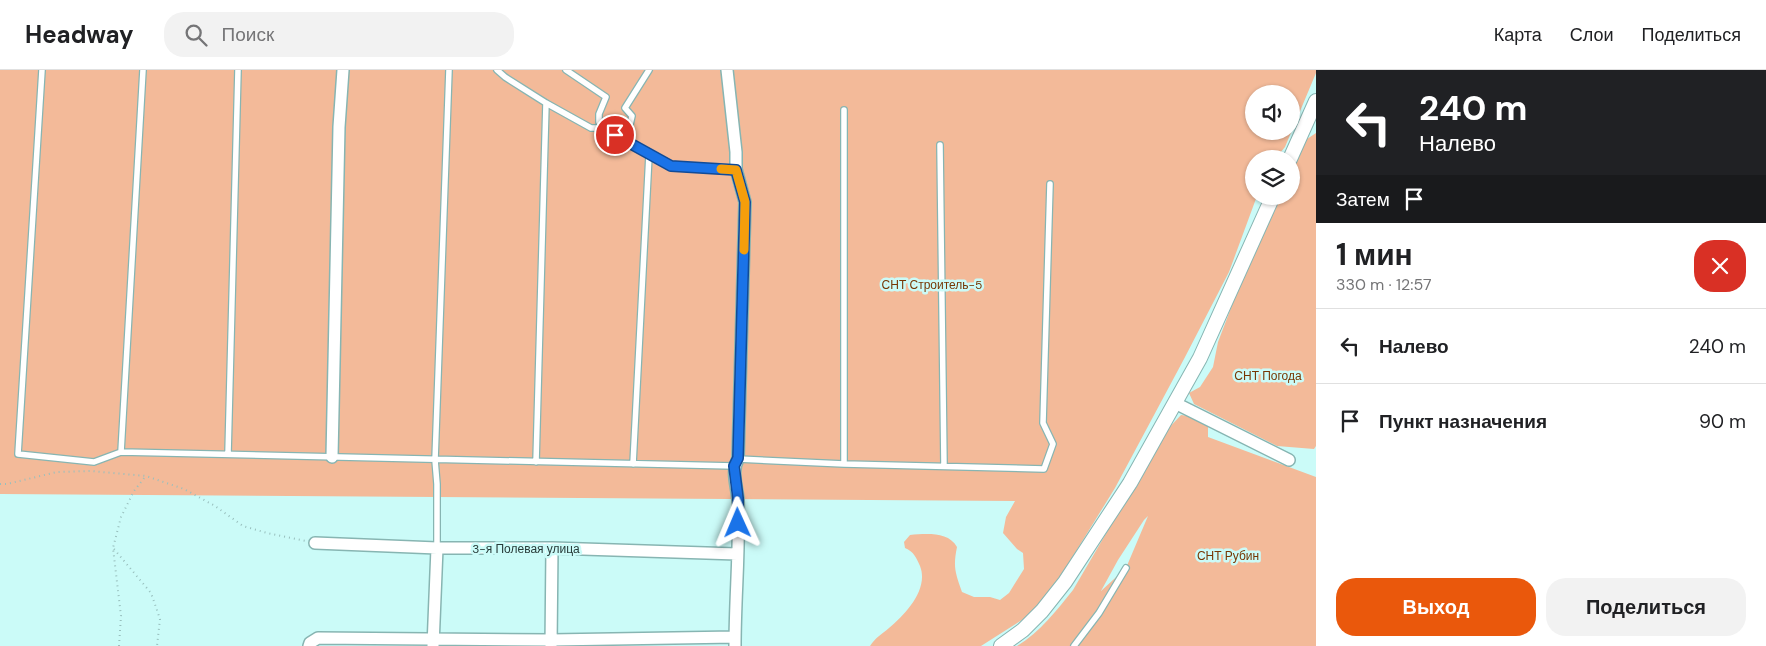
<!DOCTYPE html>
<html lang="ru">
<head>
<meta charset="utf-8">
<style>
  :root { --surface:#fff; --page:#f2f2f2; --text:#202124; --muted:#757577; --line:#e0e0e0; --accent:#ea580c }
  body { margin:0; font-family:"DM Sans",sans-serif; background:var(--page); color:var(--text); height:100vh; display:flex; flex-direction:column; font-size:19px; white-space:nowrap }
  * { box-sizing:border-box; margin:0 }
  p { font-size:16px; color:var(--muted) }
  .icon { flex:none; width:28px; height:28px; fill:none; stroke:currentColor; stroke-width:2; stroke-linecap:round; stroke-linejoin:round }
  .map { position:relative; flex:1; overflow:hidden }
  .sheet { display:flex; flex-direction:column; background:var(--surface); width:450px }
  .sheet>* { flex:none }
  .top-card { background:#202124; color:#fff; overflow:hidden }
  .tools { position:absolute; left:1245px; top:15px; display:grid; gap:10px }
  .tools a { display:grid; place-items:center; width:55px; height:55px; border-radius:50%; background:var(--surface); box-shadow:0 1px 4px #0004; font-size:25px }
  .pin { position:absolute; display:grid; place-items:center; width:42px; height:42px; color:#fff; margin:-21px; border:2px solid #fff; border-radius:50%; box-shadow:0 1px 5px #0007 }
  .me { position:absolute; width:55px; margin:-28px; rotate:359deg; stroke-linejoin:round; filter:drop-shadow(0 0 4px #0008) }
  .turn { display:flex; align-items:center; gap:18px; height:105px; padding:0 20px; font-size:22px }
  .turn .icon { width:65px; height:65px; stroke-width:2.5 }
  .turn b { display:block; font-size:35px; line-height:42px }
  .then { display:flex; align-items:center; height:48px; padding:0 20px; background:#0003; gap:10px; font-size:19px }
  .round { display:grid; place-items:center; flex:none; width:52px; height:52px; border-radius:20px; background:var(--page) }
  .head { display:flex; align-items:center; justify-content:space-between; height:85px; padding:0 20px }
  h1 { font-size:30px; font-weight:700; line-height:38px }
  .button { display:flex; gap:10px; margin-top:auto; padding:10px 20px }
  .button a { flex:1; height:58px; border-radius:20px; background:var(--accent); color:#fff; font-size:20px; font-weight:700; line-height:58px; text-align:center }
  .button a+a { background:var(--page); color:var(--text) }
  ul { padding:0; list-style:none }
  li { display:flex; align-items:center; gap:15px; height:75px; padding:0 20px; border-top:1px solid var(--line) }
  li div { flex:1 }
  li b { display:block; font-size:19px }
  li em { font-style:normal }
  header { display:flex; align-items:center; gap:30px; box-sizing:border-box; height:70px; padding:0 25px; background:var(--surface); border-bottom:1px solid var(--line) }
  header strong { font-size:24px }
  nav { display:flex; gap:28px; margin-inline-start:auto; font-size:18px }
  .search { width:350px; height:45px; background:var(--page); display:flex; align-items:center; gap:12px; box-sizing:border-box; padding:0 18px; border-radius:20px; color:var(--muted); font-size:19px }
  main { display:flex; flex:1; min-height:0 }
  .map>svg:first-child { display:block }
</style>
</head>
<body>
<header>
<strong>Headway</strong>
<div class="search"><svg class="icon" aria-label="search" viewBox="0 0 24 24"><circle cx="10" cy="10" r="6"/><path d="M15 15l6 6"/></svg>Поиск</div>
<nav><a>Карта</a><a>Слои</a><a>Поделиться</a></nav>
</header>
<main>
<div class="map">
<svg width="1316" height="576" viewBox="0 0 1316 576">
  <rect width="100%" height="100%" fill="#cbfbf8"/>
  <!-- green -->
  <path fill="#f3ba99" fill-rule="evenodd" d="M0,0H1316V3L1285,77L1275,89H1254V126H1257L1229,202L1184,289L1115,418L1049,525L1036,541L981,576H870C875,568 882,564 889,558C906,544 929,519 920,496C916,487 914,482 905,478L904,472L910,465C925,464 948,461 957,477C953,497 955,502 962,522L974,527H990L1000,530L1009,523L1024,499L1023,483L1017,479L1003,463L1006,447L1015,431L0,424ZM1254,24H1291V61H1254Z
    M1316,63V376L1314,379L1277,376L1194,334L1189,323L1200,317L1213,297L1218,272L1234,230L1280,126H1291V101L1304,71Z
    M1181,345L1196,347L1208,355V367L1316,407V576H1017C1040,562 1057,540 1073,520L1166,361ZM1148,446L1126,498L1101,521L1118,490L1144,450Z"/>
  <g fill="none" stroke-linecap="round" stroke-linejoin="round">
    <!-- service casing -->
    <g stroke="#87b5b2" stroke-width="8">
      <path id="service" d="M42,0L18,384L94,392L121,382L734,396
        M497,0L505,7L546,33L591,58H603
        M566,0L606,27L599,44V52L603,58L671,96L736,99
        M626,72L632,46L625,38L649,0
        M940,75L944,396
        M121,382L143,0
        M228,384L238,0
        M738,389L844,394L1044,399L1053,374L1043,353L1050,114
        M536,392L546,33
        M633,394L649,85
        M844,394V40
        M437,478V414L435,390L449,0
        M1074,576L1099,543L1126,498"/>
    </g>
    <!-- minor casing -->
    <g stroke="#87b5b2" stroke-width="14">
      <path id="minor" d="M727,0L736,82V99L745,132L738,389C731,401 737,416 738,430C740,478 735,527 735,576
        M1175,333L1289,390
        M332,387L339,57L343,0
        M315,473L437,478H552L737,484
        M309,576L310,573L318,568L551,570L735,567
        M433,576L437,478
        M551,576L552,478"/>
    </g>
    <!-- tertiary casing -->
    <g stroke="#87b5b2" stroke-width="16">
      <path id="tertiary" d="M1290,89L1316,31
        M1001,576L1023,560L1042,541L1065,512L1130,413L1200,288L1273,126"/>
    </g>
    <!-- path -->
    <path stroke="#98bfbd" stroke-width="2" stroke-dasharray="1 4" stroke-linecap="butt" d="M0,414H7L57,402L91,401L146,406L184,419L215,436L243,456L267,463L306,471
      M114,479L151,523L160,549L157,576
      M119,576L121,546L113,478L121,447L134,421L145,407"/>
    <!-- service -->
    <use href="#service" stroke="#fff" stroke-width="5.5"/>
    <!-- minor -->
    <use href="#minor" stroke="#fff" stroke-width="11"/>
    <!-- tertiary -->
    <use href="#tertiary" stroke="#fff" stroke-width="14"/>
  </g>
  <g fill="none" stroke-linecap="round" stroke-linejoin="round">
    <!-- route casing -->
    <g stroke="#114b97" stroke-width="12">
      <path id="route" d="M615,65L671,96L736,100L745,132L738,388L734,396L738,428V453"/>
    </g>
    <!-- route -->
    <use href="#route" stroke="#1a73e8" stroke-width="9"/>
    <!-- slow -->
    <path stroke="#f59e0b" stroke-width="9" d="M721,99L736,100L745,132L744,180"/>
  </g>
  <g text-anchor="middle" stroke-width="5" stroke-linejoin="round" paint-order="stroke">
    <!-- park labels -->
    <g font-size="12" fill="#773704" stroke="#cbfbf8">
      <text x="932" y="219">СНТ Строитель-5</text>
      <text x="1268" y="310">СНТ Погода</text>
      <text x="1228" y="490">СНТ Рубин</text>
    </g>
    <!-- street labels -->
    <g font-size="12" fill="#283b39" stroke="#cbfbf8">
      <text x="526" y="483">3-я Полевая улица</text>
    </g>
  </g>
</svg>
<div class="tools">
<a><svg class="icon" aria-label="sound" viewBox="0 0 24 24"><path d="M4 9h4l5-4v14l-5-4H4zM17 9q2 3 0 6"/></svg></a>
<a><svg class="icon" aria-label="layers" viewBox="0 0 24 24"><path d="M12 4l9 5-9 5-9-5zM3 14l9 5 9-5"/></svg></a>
</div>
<div class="pin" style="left:615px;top:65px;background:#d93025"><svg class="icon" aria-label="arrive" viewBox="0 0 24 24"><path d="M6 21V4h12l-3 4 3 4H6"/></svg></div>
<svg class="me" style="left:738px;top:453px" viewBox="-20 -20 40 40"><path d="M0-17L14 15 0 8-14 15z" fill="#1a73e8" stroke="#fff" stroke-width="4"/></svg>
</div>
<section class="sheet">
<div class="top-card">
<div class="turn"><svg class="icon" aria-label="left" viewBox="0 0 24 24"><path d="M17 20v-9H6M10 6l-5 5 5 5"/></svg><div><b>240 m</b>Налево</div></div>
<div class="then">Затем<svg class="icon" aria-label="arrive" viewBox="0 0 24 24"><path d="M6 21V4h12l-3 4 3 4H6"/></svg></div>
</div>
<div class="head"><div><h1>1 мин</h1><p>330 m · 12:57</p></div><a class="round" style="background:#d93025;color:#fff"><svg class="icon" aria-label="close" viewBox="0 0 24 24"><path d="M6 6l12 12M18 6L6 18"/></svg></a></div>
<ul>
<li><svg class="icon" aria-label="left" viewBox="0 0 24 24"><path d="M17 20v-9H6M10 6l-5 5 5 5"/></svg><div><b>Налево</b></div><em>240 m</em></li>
<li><svg class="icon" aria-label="arrive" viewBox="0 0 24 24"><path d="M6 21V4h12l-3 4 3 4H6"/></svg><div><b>Пункт назначения</b></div><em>90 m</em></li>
</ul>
<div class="button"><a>Выход</a><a>Поделиться</a></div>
</section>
</main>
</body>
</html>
